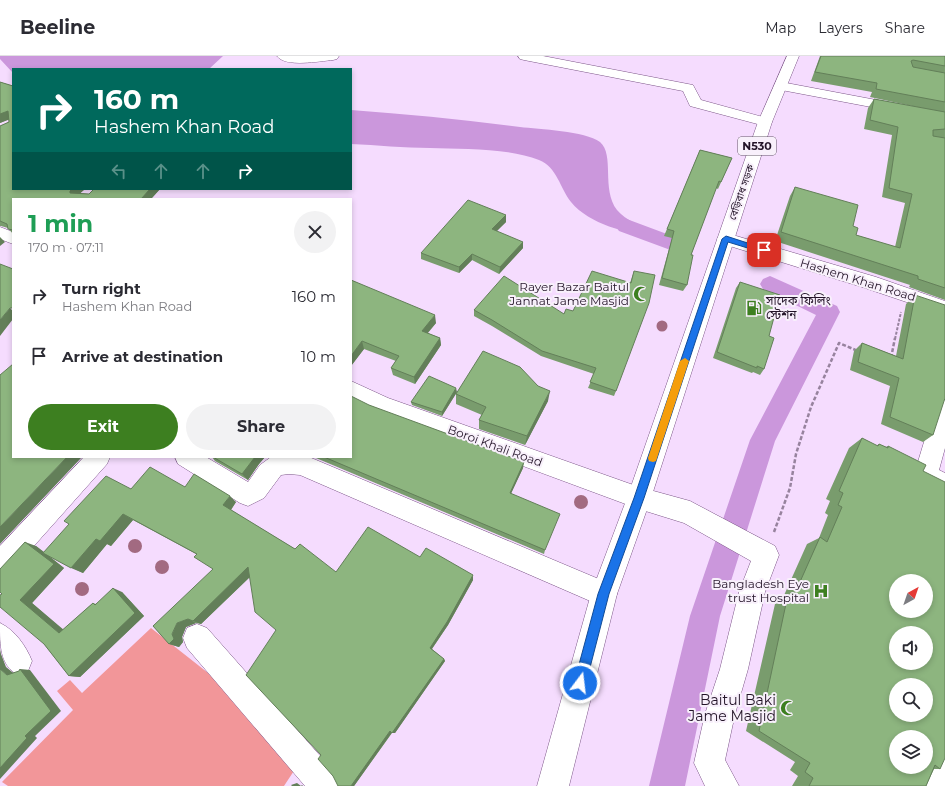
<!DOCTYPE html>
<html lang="en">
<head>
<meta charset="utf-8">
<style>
  :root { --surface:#fff; --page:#f2f2f3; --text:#2b2b33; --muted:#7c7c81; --line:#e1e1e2; --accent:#3d7f20 }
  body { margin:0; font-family:Montserrat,"Noto Sans Bengali",sans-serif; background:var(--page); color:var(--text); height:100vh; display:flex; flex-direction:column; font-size:15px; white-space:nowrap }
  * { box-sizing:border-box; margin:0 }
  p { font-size:13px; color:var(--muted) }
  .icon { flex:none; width:22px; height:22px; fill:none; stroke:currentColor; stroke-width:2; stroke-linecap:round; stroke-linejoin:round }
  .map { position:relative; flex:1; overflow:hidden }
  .details { position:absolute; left:12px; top:142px; width:340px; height:260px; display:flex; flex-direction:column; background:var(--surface); border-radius:0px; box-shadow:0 2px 6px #0003 }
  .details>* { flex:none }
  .top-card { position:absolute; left:12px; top:12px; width:340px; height:122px; border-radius:0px; box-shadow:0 2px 6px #0003; background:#00695c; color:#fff; overflow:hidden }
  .needle { width:26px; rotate:40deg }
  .tools { position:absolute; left:889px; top:518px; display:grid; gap:8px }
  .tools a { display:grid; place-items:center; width:44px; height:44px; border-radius:50%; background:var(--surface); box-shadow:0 2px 6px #0003; font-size:20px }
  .pin { position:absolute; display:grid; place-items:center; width:34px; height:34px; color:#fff; margin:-17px; border-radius:8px; box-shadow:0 2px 6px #0006 }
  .me { position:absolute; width:44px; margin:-22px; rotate:15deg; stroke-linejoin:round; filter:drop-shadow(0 0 3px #0008) }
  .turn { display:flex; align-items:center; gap:14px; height:84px; padding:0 16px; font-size:18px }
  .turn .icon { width:52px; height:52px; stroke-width:2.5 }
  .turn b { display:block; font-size:28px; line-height:34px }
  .lanes { display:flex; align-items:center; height:38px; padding:0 16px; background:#0003; justify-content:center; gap:20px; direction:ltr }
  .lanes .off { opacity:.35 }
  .round { display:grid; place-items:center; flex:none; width:42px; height:42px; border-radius:21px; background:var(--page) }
  .overview { display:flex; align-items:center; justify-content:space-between; height:68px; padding:0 16px }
  h1 { font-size:24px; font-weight:700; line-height:30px; color:#1e9e55 }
  .button { display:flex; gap:8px; margin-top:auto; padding:8px 16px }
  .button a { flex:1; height:46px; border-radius:24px; background:var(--accent); color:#fff; font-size:16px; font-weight:700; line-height:46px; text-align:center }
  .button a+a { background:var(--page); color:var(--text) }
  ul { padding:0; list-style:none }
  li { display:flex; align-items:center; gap:12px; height:60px; padding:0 16px }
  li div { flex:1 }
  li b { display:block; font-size:15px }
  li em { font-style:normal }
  header { display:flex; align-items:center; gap:24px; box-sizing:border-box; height:56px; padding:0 20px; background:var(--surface); border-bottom:1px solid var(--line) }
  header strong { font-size:19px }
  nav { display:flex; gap:22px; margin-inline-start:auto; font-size:14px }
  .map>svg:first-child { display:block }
</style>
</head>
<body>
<header>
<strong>Beeline</strong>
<nav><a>Map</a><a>Layers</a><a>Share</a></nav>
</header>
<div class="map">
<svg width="945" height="730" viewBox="0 0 945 730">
  <rect width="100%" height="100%" fill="#f5dcfe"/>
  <!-- forest -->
  <path fill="#f29699" d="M151,572L307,695L284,730H8L2,726L73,654L57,635L70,624L82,637Z"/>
  <!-- water -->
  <path fill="#cb97dc" d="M0,0H223L209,13H13V17L0,3Z
    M351,54C408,58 464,64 520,71C539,73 585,75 600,86C615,99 601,133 617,154C626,165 642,170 654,176L657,179V181L654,182C626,176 590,169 571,146C560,132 557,111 539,104C509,92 462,93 430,92C404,92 377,89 351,88Z"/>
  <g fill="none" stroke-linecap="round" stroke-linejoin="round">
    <!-- canal -->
    <path fill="#cb97dc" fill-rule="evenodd" d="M624,162L691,187L694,192L691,197L684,199L619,175L614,168L617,164Z
      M770,220L837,250L840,256L775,385L720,560L685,730H649L690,560L750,384L816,259L763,233L760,228L763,223Z"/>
    <!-- minor casing -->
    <g stroke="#7c5688" stroke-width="1">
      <path id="minor" d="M277,0H339L337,3L333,4C320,5 285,12 277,0Z
        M518,0H543L693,29L701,44L770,63L772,66L770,69L765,70L690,50L683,35L524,4L520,3Z
        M781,26L945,57V65L776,33L774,30L776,27Z
        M0,171L13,176V188L0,183Z
        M351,325L388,342L639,431L690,445L775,490L779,499L765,536L748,613L735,658L725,704L739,730H705L694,707L705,658L720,613L739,536L751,505L684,467L639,453L372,354L351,344Z
        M945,344V392L939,414L945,417V440L918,427L914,419L934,353L937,347Z
        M84,401H110L107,408L9,518L0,522V490Z
        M175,401H206L248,426L260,409L271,401H309L613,529L617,538L613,547L604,551L300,419L289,418L281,419L264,442L248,450L240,447L178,408Z
        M0,567C15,574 26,590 32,605L28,615L18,619C0,609 0,590 0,567Z
        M197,568L207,572L337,719L342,730H305L187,592L183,582L187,572Z
        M945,681V730H917L924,711H926V706L934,685Z"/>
    </g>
    <!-- tertiary casing -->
    <g stroke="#7c5688" stroke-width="1">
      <path id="tertiary" d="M726,177L876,221L945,245V259L862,231L720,187L717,183L720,179Z"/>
    </g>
    <!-- trunk casing -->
    <g stroke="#7c5688" stroke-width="1">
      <path id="trunk" d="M787,0H799L772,66L651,442L617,538L569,730H537L591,538L627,442L758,66Z"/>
    </g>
    <!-- path-far1 -->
    <path stroke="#97839e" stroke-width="2" stroke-dasharray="3 1.5" stroke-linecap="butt" d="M895,283L901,256"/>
    <!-- path -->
    <path stroke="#97839e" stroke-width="2.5" stroke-dasharray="4 2" stroke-linecap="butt" d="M891,302L895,282
      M774,476L790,432L796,398L811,351L839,287L858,295"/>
    <!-- minor -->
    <use href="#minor" fill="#fff" fill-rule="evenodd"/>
    <!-- tertiary -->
    <use href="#tertiary" fill="#fff" fill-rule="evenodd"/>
    <!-- trunk -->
    <use href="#trunk" fill="#fff" fill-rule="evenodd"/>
  </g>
  <!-- trees -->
  <g fill="#a26a81">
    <circle cx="662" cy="270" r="5.5"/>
    <circle cx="581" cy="446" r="7"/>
    <circle cx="135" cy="490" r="7"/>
    <circle cx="162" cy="511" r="7"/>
    <circle cx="82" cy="533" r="7"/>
  </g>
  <!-- wall -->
  <path fill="#799c6d" d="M820,0H945V82H944H945V244L909,231L910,229L775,185L790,140L795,131L853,170L856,179L895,191L905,147L882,141L892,79L864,73L868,52L874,43L926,53L870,41L872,36L811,25Z
    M0,26L13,30V133H85L80,137L89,138L160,133L151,143H13V178L8,172L1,170H0V70L9,66V63L0,67Z
    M700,94L732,102L718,133L716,132L691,199L687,229L683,235L659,229L672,182L664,180Z
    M506,159V166L496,175L523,192L499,218L472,204L459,217L421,203V197Z
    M634,215L616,335L614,340L588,332L594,318L541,300L492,270L474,260V254L564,258L573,255L630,227Z
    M351,224L436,267L428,277L440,282L441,289L415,328L393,319L391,312L396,305L364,293L351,310Z
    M740,226L769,280L764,313L760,319L753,316L752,317L713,302L736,232Z
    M915,239L933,379L923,386L881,368L890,330L850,314L854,295L862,287L896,300L906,248Z
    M457,336L442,360L412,349L411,346Z
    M456,338L548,345L525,389L479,373V364L482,359L456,348Z
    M369,349L523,412L511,437L545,494L544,498L316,402L315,401H351Z
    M862,382L876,390L879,388L886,391L888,390L923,415L940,713H934L926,730H792L798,720L790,714L795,706L746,675L775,548L781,546L807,488L819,482L828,459L825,457L830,445L826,443L849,392Z
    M212,401H265L259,408L248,424L215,405Z
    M185,431L236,446L231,454L295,493L336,516L420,501L473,524L448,569L432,593L444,603L445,605L395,677H392L354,730L333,720L321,699L276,574L250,521L201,568L196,567L186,571L182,581L183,586L179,591L169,588L213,513L196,498L133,464L111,490L107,488L83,517L49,500L64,512L32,547L63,574L93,547L96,548L122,536L144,560L80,621L69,620L44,588L2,538L36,490L44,496L131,433Z"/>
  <!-- shaded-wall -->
  <path fill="#637f59" d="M8,55L13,62L0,67V58Z
    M72,133H85L75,142L70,137V135Z
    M150,133H160L151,143H141Z
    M506,159V166L492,180V173Z
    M0,181L5,186L0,190Z
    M523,186V192L499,218L500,211Z
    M472,198V204L459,217V211Z
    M10,252L13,255V263L0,280V264Z
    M435,259L436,267L423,282L422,275Z
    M440,282L441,289L415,328L414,321Z
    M362,285L364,293L351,310V300Z
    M456,332L457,336L442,360V356Z
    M550,335L548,345L525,389L527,380Z
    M67,401H82L0,488V471Z
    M255,401H265L259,408L248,424L242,418Z
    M524,406L523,412L509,442L510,437Z
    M230,440L236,446L230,455L223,449Z
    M123,458L133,464L111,490L107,488L83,517L71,512L96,483Z
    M25,486L36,490L64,512L32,547L71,580L59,577L20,544Z
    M248,511L255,516L201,568L193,565Z
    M473,519V524L448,569L431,594L430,592Z
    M113,532L122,536L144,560L80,621L69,620Z
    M188,563L196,567L186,571L182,581L183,586L179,591L169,588L172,578L177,567Z
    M0,593L1,598L6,611L17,620L7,619L0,613Z
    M444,603L445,605L395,677H392Z
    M20,613L30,614L61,655L35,680L37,682L0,723V712L25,680Z
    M390,675H393L354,730H351Z
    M297,727L301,730L302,729L303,730H292L291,729Z"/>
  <!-- building -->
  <path fill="#8db57f" stroke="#637f59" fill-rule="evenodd" d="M821,0H945V10L913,4L911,5L913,11L945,17V46L876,33L877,27L815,16Z
    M0,26L13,30V133H72L70,135V137L89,138L94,133H150L141,143H13V174L8,173L7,168L0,165V70L9,66L8,55L0,58Z
    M874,43L945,56V73L933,74V80L945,82V232L918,223V220L781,176L795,131L858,149L853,170L858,172L856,179L900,192L912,138L889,132L898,71L870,64Z
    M700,94L732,102L721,126L719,125L691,199H693L687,229L662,222L674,175L667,173Z
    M468,144L506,159L492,173L523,186L500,211L472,198L459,211L421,197Z
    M0,208L13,213V252H10L0,264Z
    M592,215L631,227L634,215L655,219L649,247L616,335L590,326L596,312L542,295L492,264L474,254L504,220L564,258L566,253L573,255Z
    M351,224L435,259L422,275L440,282L414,321L391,312L399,300L362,285L351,300Z
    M740,226L780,239L769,280L774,282L764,313L757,310V312L717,296Z
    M915,239L945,249V342L933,379L890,361L899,322L858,306L862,287L903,303Z
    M483,295L520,311L538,330L550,335L527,380L479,364L486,351L456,338Z
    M13,308V401H67L0,471V319Z
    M429,320L456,332L442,356L411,346Z
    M351,340L369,349L524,406L510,437L560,458L545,494L324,401H351Z
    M862,382L878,390L879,388L888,392V390L926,409L923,415L945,426V702L940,713L935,709L926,730H809L813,722L805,716L810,707L759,675L787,543L791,546L820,481L827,486L842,451L838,449L843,437L839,435ZM896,525H926V555H896ZM896,577H926V607H896ZM896,629H926V659H896ZM896,681H926V711H896Z
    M213,401H255L242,418Z
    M150,411L185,431L194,418L230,440L223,449L295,493L300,488L336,516L368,471L420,501L426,492L473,519L447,566L430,592L444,603L392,677L390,675L351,730H338L333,720L318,703L321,699L246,619L276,574L255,556L248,511L193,565L188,563L177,567L172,578L174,583L169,588L153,570L213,513L194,501L197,498L123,458L100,485L96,483L71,512L43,497L69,468L64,465L106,420L131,433Z
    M25,486L54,508L20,544L59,577L93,547L95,549L113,532L135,557L69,620L44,588L0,551V539L2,538L0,536V513Z
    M0,613L7,619L19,615L20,613L51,655L25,680L27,682L0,712Z"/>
  <!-- route -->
  <path fill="#1a73e8" stroke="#114b97" d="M726,180L766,193L767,194L764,197L728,186L644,442L609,538L586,627L585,631L580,633L576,631L574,627L598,538L634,442L722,183Z"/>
  <!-- slow -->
  <path fill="#f59e0b" d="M685,302L689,305L657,402L656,405L653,406L649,405L648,402L680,305Z"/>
  <!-- icons -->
  <defs>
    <g id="mosque-bare" transform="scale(1.2)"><path d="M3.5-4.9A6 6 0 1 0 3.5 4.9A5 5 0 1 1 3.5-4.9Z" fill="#3d7f20" stroke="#f8f0fb" stroke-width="2.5" paint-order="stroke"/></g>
    <g id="fuel-bare" transform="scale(1.2)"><path d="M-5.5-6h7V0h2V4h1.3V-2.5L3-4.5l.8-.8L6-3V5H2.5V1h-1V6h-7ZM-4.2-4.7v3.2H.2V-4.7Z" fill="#3d7f20" stroke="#f8f0fb" stroke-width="2.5" paint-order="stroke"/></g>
    <g id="hospital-bare" transform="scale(1.2)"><path d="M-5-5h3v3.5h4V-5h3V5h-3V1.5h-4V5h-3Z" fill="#3d7f20" stroke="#f8f0fb" stroke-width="2.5" paint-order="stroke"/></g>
  </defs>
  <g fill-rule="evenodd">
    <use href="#mosque-bare" x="641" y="238"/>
    <use href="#fuel-bare" x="754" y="252"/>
    <use href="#hospital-bare" x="821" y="535"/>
    <use href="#mosque-bare" x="788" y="652"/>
  </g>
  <g text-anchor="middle" stroke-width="4" stroke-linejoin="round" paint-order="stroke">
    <!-- far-street labels -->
    <g font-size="10" fill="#231428" stroke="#f8f0fb">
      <text transform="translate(741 136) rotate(-71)" y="4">বেড়িবাধ সড়ক</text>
    </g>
    <!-- shield labels -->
    <rect fill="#f8f0fb" stroke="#635667" stroke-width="1" x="738" y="81" width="38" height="18" rx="3"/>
    <g font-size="11" font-weight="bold" fill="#231428">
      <text x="757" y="94">N530</text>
    </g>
    <!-- street labels -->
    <g font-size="12" fill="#231428" stroke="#f8f0fb">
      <text transform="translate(858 224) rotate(17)" y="4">Hashem Khan Road</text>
      <text transform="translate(495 390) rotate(20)" y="4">Boroi Khali Road</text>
    </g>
    <!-- poi labels -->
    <g font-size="12" fill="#231428" stroke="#f8f0fb" text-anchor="end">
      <text x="629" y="235">Rayer Bazar Baitul<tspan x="629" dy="14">Jannat Jame Masjid</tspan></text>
      <text x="766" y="249" text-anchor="start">সাদেক ফিলিং<tspan x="766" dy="14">স্টেশন</tspan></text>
      <text x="809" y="532">Bangladesh Eye<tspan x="809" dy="14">trust Hospital</tspan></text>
    </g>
    <!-- near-poi labels -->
    <g font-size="14" fill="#231428" stroke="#f8f0fb" text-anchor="end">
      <text x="776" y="649">Baitul Baki<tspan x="776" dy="16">Jame Masjid</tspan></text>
    </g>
  </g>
</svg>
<div class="tools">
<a><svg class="needle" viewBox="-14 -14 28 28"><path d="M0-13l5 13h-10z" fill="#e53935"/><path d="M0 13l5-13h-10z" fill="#7c7c81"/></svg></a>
<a><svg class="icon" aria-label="sound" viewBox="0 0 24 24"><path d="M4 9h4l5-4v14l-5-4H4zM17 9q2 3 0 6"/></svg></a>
<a><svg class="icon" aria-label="search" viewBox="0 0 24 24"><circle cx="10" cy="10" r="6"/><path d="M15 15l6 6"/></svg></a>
<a><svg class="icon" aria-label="layers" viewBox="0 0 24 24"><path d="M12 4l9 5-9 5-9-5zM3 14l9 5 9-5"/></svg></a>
</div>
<div class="pin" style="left:764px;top:194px;background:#d93025"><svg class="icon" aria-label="arrive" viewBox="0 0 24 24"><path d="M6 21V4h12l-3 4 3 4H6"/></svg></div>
<svg class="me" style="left:580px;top:627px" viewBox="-20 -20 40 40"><circle r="17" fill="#1a73e8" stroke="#fff" stroke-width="3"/><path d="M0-11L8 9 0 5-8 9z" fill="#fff"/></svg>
<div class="top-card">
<div class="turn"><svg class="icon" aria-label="right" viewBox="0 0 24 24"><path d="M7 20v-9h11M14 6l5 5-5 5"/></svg><div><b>160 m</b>Hashem Khan Road</div></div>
<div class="lanes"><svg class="icon off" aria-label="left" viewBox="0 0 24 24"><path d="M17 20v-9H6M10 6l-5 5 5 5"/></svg><svg class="icon off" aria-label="ahead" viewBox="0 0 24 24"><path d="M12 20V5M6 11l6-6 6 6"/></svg><svg class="icon off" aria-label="ahead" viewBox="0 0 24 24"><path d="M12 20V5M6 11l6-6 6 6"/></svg><svg class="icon" aria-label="right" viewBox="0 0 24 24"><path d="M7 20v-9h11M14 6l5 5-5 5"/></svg></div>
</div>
<section class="details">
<div class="overview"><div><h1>1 min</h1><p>170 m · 07:11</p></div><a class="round"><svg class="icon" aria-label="close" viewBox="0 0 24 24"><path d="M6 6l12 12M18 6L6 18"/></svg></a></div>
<ul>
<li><svg class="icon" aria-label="right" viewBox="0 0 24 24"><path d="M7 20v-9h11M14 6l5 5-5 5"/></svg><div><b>Turn right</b><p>Hashem Khan Road</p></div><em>160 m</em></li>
<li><svg class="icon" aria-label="arrive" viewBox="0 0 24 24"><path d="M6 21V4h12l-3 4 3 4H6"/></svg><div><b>Arrive at destination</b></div><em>10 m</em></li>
</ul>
<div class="button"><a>Exit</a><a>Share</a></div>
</section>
</div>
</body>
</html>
